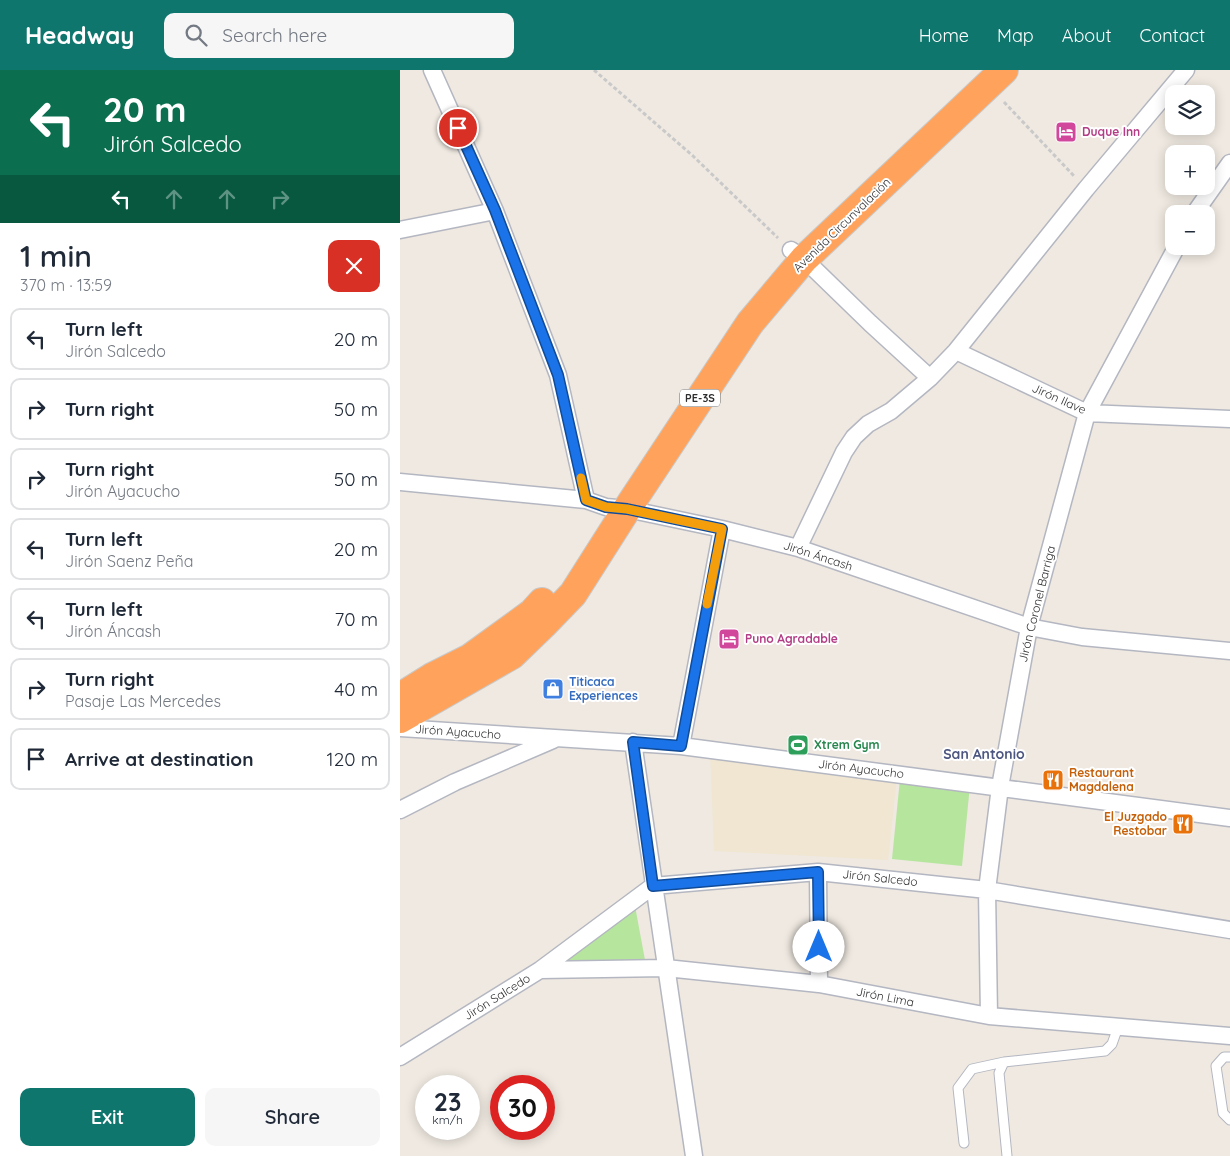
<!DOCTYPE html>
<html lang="en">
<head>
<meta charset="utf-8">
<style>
  :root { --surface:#fff; --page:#f6f6f7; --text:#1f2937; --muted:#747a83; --line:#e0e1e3; --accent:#0f766e }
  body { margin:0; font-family:Quicksand,sans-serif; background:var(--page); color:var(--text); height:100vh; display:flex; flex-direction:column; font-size:19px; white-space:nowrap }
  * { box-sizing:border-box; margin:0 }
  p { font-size:16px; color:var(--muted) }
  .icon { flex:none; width:28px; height:28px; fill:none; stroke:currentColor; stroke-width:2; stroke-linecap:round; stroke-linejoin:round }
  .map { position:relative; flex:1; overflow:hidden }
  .details { display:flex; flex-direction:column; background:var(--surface); width:400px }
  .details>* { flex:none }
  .top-card { background:#0b6e4f; color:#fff; overflow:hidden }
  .fabs { position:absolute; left:765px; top:15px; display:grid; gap:10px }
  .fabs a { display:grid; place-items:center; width:50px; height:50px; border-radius:10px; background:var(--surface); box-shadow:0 2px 12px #0003; font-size:25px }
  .speed { position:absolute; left:15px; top:1005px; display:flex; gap:10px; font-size:25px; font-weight:700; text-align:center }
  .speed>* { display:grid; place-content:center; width:65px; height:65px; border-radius:50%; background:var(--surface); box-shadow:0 2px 12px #0003; line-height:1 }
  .speed small { font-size:12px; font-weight:400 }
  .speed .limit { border:8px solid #d22; background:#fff; color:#111 }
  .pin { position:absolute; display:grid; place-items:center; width:42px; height:42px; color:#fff; margin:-21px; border:2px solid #fff; border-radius:50%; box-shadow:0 1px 5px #0007 }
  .me { position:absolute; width:55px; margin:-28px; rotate:0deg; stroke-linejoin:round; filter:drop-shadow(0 0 4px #0008) }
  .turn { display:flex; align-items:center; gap:18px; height:105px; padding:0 20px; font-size:22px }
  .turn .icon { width:65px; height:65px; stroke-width:2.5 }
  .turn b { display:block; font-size:35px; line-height:42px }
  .lanes { display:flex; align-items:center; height:48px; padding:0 20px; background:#0003; justify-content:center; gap:25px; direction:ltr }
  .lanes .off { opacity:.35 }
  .round { display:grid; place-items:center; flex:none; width:52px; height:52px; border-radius:10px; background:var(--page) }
  .overview { display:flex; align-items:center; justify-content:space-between; height:85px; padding:0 20px }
  h1 { font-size:30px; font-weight:600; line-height:38px }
  .cta { display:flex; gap:10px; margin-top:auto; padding:10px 20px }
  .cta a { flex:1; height:58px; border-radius:10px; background:var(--accent); color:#fff; font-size:20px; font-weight:600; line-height:58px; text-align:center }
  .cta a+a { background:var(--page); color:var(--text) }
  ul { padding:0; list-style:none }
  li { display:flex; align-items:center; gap:15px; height:62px; margin:0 10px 8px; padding:0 10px; border:2px solid var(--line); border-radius:10px }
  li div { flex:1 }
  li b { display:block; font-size:19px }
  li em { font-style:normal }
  header { display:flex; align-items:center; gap:30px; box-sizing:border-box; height:70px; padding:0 25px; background:var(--accent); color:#fff }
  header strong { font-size:24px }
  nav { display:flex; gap:28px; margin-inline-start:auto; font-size:18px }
  .search { width:350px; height:45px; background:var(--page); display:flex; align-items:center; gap:12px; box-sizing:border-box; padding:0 18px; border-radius:10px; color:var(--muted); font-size:19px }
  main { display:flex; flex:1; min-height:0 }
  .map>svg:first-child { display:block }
</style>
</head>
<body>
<header>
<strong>Headway</strong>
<div class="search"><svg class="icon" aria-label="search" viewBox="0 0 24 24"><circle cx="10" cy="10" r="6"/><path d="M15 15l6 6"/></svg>Search here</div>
<nav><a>Home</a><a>Map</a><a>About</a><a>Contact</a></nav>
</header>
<main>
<section class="details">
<div class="top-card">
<div class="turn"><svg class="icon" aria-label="left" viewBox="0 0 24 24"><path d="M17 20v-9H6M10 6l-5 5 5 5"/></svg><div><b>20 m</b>Jirón Salcedo</div></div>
<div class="lanes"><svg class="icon" aria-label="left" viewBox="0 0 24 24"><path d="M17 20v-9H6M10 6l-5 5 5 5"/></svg><svg class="icon off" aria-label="ahead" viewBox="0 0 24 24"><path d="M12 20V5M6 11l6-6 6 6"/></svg><svg class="icon off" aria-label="ahead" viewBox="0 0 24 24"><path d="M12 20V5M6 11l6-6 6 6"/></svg><svg class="icon off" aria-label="right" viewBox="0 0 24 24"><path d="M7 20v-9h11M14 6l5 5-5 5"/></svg></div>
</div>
<div class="overview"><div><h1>1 min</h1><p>370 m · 13:59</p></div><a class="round" style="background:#d93025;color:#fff"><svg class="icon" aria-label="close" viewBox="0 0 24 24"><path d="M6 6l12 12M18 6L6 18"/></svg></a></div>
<ul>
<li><svg class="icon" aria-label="left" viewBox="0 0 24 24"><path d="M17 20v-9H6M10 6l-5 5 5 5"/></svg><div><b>Turn left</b><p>Jirón Salcedo</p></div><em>20 m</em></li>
<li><svg class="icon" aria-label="right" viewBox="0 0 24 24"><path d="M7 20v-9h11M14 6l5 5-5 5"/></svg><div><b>Turn right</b></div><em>50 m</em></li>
<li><svg class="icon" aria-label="right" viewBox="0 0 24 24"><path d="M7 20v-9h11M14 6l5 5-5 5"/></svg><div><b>Turn right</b><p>Jirón Ayacucho</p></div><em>50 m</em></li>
<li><svg class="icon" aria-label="left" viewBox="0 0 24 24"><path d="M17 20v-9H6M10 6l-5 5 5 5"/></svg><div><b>Turn left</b><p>Jirón Saenz Peña</p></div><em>20 m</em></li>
<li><svg class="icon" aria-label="left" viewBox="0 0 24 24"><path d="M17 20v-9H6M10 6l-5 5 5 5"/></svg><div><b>Turn left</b><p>Jirón Áncash</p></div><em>70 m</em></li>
<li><svg class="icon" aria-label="right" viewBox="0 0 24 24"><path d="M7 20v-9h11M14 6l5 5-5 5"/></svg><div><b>Turn right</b><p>Pasaje Las Mercedes</p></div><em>40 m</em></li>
<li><svg class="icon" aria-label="arrive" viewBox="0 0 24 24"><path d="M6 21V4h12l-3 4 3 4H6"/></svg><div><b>Arrive at destination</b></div><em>120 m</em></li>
</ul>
<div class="cta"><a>Exit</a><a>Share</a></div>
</section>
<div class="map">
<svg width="830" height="1086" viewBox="0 0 830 1086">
  <rect width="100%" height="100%" fill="#efe9e1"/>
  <!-- education -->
  <path fill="#f0e6d1" d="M310,680L498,698L488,790L314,781Z"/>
  <!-- green -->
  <path fill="#b6e59e" d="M501,699L571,705L562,796L492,789Z
    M235,836L245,890L153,893Z"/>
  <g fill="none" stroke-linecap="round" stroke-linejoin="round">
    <!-- lane casing -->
    <g stroke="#b4b7c1" stroke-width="11">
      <path id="lane" d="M830,987H824L816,996L823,1043L830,1050
        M564,1073L558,1018L572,999L604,992
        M607,1086L599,1003L604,992L705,981L712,974L718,957"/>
    </g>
    <!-- street casing -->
    <g stroke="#b4b7c1" stroke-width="19">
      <path id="street" d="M32,0L95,141L158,305L186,430
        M794,144L830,93
        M0,160L95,141
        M391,180L404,189L470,253L530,308
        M556,281L687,343L830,349
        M0,412L186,430L206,437L227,439L322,459L398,478L629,557L682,567L830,581
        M398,478L444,382L454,367L468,354L491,341L530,308L556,281L686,119L786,0
        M0,658L281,676L830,748
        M233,672L294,1086
        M281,676L322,459
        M0,740L55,712L153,670
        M418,802L419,914
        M140,900L266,898L419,914L589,946L830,966
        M589,946L587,820L600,717L629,557L687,343L777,176
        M0,987L140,900L253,816L418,802L587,820L830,860"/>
    </g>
    <!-- highway casing -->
    <g stroke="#c9c9c9" stroke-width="30">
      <path id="highway" d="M0,627L32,607L70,588L132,543L142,532
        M0,649L112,585L143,555L173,524L227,439L350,253L404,189L604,0"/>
    </g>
    <!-- path -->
    <path stroke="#c9c9c9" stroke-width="3" stroke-dasharray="4 2.5" stroke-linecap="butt" d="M194,0L293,86L378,168
      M604,32L674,106"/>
    <!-- lane -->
    <use href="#lane" stroke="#fff" stroke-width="9"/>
    <!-- street -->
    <use href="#street" stroke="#fff" stroke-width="16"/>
    <!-- highway -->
    <use href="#highway" stroke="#ffa35c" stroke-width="28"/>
  </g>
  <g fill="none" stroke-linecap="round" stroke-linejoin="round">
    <!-- route casing -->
    <g stroke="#114b97" stroke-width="12">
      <path id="route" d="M58,58L95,140L158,305L186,430L206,437L227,439L322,459L281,676L233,672L253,816L418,802L419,877"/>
    </g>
    <!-- route -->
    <use href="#route" stroke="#1a73e8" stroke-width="9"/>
    <!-- slow -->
    <path stroke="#f59e0b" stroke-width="9" d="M181,408L186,430L206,437L227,439L322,459L307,534"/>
  </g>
  <!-- icons -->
  <defs>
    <g id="hotel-square" transform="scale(1.125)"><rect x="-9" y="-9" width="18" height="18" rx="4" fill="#d1479c" stroke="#fff"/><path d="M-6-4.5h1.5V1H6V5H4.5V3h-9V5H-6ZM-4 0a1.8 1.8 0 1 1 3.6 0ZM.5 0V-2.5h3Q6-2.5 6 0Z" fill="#fff"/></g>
    <g id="shop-square" transform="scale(1.125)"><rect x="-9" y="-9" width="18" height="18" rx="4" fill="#3f7fe0" stroke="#fff"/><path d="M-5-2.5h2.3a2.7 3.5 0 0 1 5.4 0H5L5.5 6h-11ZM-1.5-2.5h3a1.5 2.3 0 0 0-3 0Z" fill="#fff"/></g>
    <g id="stadium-square" transform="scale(1.125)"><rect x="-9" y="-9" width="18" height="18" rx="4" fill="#2e9e5b" stroke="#fff"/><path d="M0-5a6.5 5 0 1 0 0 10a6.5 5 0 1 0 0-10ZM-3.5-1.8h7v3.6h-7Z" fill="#fff"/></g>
    <g id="restaurant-square" transform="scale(1.125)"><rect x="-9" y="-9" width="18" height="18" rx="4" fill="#e8710a" stroke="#fff"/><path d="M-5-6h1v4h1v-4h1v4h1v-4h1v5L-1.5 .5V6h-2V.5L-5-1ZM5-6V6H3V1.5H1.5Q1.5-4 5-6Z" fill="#fff"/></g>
  </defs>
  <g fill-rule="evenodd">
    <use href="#hotel-square" x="666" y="62"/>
    <use href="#hotel-square" x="329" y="569"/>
    <use href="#shop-square" x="153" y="619"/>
    <use href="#stadium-square" x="398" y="675"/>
    <use href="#restaurant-square" x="653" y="710"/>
    <use href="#restaurant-square" x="783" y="754"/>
  </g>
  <g text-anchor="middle" stroke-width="4" stroke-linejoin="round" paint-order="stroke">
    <!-- shield labels -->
    <rect fill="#fff" stroke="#6d6d6d" stroke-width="1" x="280" y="319.5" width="40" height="17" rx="4"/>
    <g font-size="11" font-weight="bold" fill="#2e2e2e">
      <text x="300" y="332">PE-3S</text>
    </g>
    <!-- hotel labels -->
    <g font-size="12" font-weight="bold" fill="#b23c85" stroke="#fff" text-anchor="start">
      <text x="682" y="66">Duque Inn</text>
      <text x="345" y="573">Puno Agradable</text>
    </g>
    <!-- street labels -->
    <g font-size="12" fill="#2e2e2e" stroke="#fff">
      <text transform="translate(442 155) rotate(-44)" y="4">Avenida Circunvalación</text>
      <text transform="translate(659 329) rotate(24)" y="4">Jirón Ilave</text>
      <text transform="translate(418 486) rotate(18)" y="4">Jirón Áncash</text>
      <text transform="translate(637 534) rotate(-76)" y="4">Jirón Coronel Barriga</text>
      <text transform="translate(58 662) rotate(4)" y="4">Jirón Ayacucho</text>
      <text transform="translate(461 699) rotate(7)" y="4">Jirón Ayacucho</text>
      <text transform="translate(480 808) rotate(6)" y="4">Jirón Salcedo</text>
      <text transform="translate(97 927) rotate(-32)" y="4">Jirón Salcedo</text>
      <text transform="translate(485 927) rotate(11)" y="4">Jirón Lima</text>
    </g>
    <!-- shop labels -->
    <g font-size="12" font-weight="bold" fill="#366cbe" stroke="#fff" text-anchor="start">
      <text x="169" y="616">Titicaca<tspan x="169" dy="14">Experiences</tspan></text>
    </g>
    <!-- leisure labels -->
    <g font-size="12" font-weight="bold" fill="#27864d" stroke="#fff" text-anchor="start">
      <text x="414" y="679">Xtrem Gym</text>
    </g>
    <!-- food labels -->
    <g font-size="12" font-weight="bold" fill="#c56008" stroke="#fff" text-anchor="start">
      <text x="669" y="707">Restaurant<tspan x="669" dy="14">Magdalena</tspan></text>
      <text x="767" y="751" text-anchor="end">El Juzgado<tspan x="767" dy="14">Restobar</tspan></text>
    </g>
    <!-- neighbourhood labels -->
    <g font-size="14" font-weight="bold" fill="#4d5680" stroke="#fff">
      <text x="584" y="689">San Antonio</text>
    </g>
  </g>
</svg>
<div class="fabs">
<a><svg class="icon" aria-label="layers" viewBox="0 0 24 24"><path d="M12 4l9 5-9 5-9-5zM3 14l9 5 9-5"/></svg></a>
<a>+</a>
<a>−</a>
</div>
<div class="speed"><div>23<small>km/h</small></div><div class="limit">30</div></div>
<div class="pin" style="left:58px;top:58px;background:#d93025"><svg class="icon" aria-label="arrive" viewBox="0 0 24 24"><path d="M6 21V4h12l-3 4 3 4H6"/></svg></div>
<svg class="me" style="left:419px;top:877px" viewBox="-20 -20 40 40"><circle r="19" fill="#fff"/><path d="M0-13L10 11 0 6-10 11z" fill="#1a73e8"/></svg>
</div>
</main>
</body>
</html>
